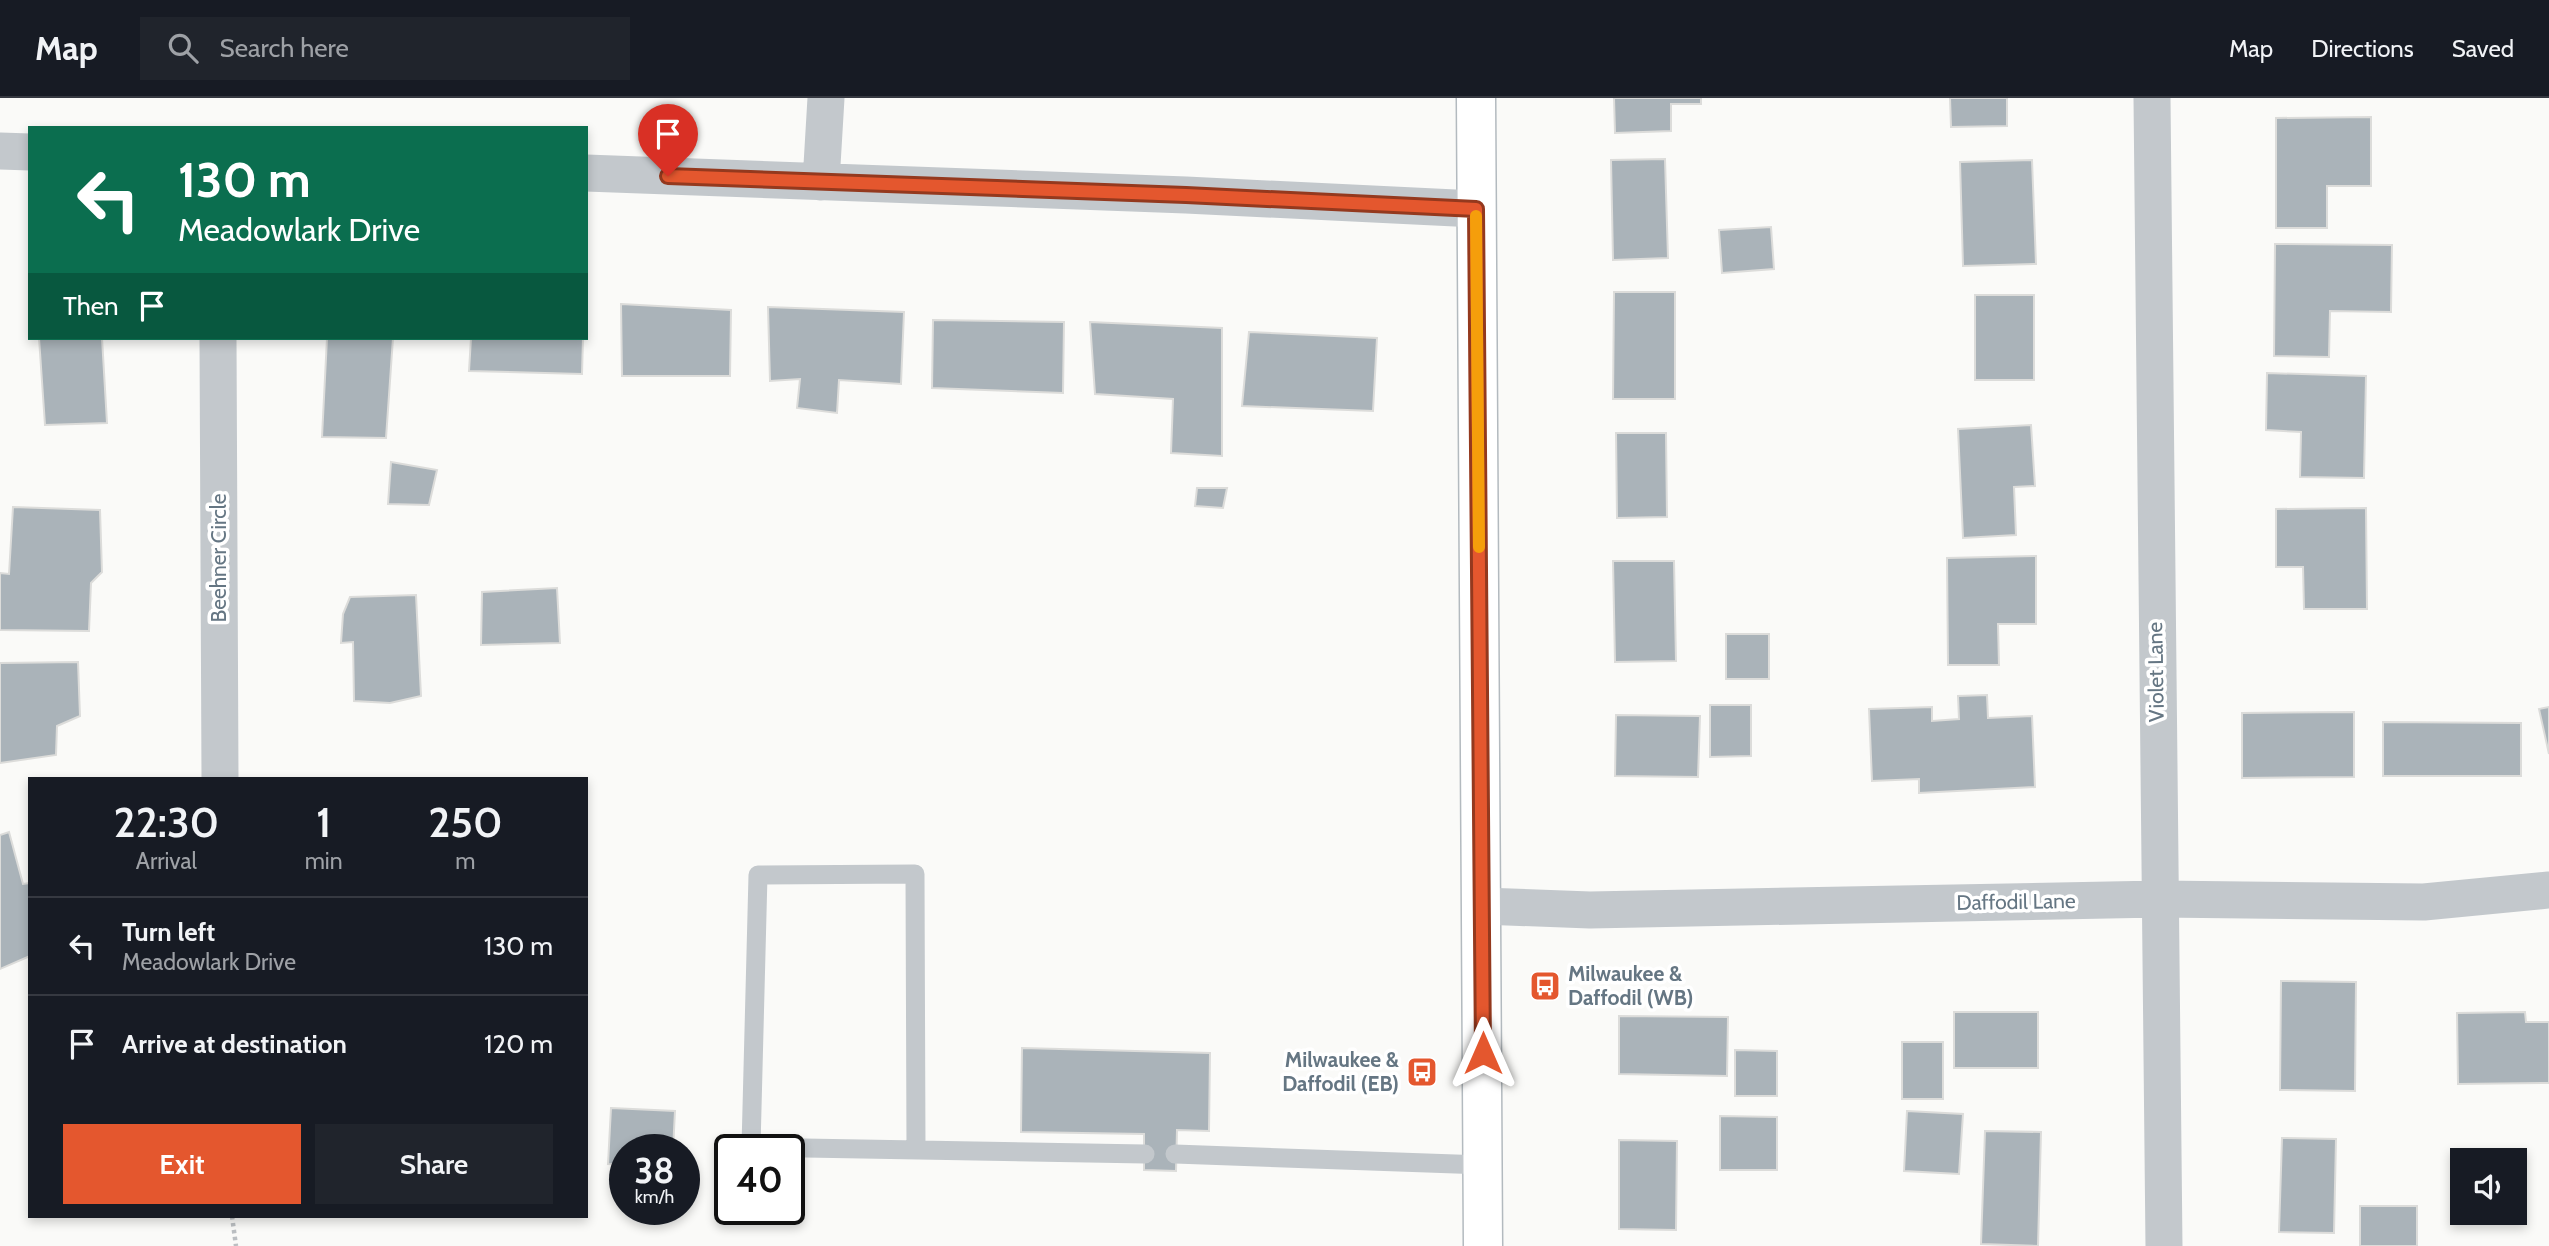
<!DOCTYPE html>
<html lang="en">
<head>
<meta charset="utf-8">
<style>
  :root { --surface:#171b24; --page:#20242c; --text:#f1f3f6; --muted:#9ea1a6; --line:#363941; --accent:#e4572e }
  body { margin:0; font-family:Cabin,sans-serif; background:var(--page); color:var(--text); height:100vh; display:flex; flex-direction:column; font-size:26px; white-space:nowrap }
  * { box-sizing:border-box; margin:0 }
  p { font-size:23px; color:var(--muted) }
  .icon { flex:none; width:38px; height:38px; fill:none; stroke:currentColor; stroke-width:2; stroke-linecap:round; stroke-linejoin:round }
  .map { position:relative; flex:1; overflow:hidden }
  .sheet { position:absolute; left:28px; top:679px; width:560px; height:441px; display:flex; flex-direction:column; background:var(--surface); border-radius:0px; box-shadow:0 4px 10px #0003 }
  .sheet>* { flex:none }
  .hud { position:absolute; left:28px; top:28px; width:560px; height:214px; border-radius:0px; box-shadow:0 4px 10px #0003; background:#0b6e4f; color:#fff; overflow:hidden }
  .buttons { position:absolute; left:2450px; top:1050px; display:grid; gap:14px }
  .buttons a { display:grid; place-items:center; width:77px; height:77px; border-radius:0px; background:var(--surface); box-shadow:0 4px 10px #0003; font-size:35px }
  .speed { position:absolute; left:609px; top:1036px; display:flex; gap:14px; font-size:35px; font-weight:700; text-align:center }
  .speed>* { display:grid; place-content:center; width:91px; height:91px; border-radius:50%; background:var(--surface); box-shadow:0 4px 10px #0003; line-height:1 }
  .speed small { font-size:18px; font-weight:400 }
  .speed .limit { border:4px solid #111; border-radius:10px; background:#fff; color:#111 }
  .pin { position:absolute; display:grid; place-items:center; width:60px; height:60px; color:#fff; margin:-72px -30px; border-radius:50% 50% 50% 0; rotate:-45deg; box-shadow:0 0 7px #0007 }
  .pin .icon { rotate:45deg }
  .me { position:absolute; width:77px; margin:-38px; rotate:0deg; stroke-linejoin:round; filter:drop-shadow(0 0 5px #0008) }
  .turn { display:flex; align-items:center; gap:24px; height:147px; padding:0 35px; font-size:32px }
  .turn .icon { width:91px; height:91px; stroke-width:2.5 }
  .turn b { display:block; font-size:49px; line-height:60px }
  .then { display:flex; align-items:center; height:66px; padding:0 35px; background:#0003; gap:14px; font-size:26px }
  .eta { display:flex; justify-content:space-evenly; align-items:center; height:119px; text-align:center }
  .eta b { font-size:42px; font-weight:600; line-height:49px }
  .primary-button { display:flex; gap:14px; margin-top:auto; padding:14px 35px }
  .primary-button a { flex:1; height:80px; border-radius:0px; background:var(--accent); color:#fff; font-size:28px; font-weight:600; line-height:80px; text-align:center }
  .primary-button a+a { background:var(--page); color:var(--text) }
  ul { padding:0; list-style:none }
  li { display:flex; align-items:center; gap:21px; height:98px; padding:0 35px; border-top:2px solid var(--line) }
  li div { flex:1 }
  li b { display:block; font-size:26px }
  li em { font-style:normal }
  header { display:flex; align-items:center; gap:42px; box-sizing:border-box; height:98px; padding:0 35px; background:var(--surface); border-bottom:2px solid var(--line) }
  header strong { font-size:33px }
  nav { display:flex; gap:38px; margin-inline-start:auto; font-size:24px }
  .search { width:490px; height:63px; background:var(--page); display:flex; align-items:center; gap:18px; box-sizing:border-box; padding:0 24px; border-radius:0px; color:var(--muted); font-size:26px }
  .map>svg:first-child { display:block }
</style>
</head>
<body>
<header>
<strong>Map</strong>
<div class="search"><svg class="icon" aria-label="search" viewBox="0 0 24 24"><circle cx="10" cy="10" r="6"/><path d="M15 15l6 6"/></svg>Search here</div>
<nav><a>Map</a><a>Directions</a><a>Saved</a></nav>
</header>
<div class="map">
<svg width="2549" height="1148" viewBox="0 0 2549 1148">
  <rect width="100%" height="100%" fill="#fafaf8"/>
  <!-- building -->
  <path fill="#aab3b9" stroke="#dcdcda" stroke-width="2" d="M1614,0H1701V6H1671V33L1615,35Z
    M1950,0H2007V28L1951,29Z
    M2371,19V88H2327V130H2276V20Z
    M1665,61L1668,160L1613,162L1611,62Z
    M2032,62L2036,166L1963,168L1960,64Z
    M1771,129L1774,171L1722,175L1719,132Z
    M2275,146L2392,147L2391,214L2330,213L2329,259L2274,258Z
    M1614,194H1675V301H1613Z
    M1975,197H2034V282H1975Z
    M621,206L731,212L730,278H622Z
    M768,209L904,214L901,286L839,282L837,315L797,310L800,281L770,283Z
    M933,222L1064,224L1063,295L932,290Z
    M1090,224L1222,230V358L1171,355L1173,301L1095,296Z
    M1249,234L1377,240L1373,313L1242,308Z
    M39,240H102L107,325L45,327Z
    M327,240H393L386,340L322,339Z
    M471,240H583L582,276L469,273Z
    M2267,275L2366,278L2364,380L2300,379L2301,334L2266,332Z
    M2031,327L2035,388L2014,389L2016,437L1963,440L1958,331Z
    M1616,335H1666L1667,419L1617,420Z
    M391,364L437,372L429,407L388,406Z
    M1197,390H1227L1223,410L1195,408Z
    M13,409L100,412L102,474L91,485L89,533L0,532V475L9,476Z
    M2366,410L2367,511H2304L2303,469H2276V411Z
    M2036,458V526H1998L1999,567H1948L1947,460Z
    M1613,463H1674L1676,563L1615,564Z
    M557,490L560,545L481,547L482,494Z
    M416,497L421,598L390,605L354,603L353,544L341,545L343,516L350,499Z
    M1726,536H1769V581H1726Z
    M78,564L80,618L57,628L56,657L0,665V565Z
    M1987,597L1988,620L2032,618L2035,689L1919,695V681L1872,683L1869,611L1932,609V623L1959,621L1958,598Z
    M1710,607H1751V658L1710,659Z
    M2549,609V656L2539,611Z
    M2354,614V679L2242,680V615Z
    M1616,617L1700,618L1698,679L1615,678Z
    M2383,624L2521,625V678H2383Z
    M9,734L23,786L30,785V858L0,871V737Z
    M2281,883L2356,884L2355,993L2280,992Z
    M1954,914H2038V970H1954Z
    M2525,914L2526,924H2549V985L2458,986L2457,915Z
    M1619,918L1728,919L1727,978L1619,976Z
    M1902,944H1943V1001H1902Z
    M1022,950L1210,955L1209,1033L1177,1032L1176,1073L1144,1072V1036L1021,1034Z
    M1735,952L1777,953V998H1735Z
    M611,1010L675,1013L673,1052H625V1067L608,1066Z
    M1907,1013L1963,1016L1959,1076L1904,1073Z
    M1720,1018L1777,1019V1072H1720Z
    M1985,1033L2041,1034L2038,1148L1981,1146Z
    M2282,1040L2336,1041L2334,1135L2279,1134Z
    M1619,1042L1677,1043L1676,1132L1619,1131Z
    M2360,1108H2417V1148H2360Z"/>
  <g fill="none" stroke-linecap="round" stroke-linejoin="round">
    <!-- secondary casing -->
    <g stroke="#b3babf" stroke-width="41">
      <path id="secondary" d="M1476,0L1483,1148"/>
    </g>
    <!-- path -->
    <path stroke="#bbbfc2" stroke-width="4.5" stroke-dasharray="3.5 3.5" stroke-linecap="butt" d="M232,1118L236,1148"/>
    <!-- lane -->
    <path stroke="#c3c8cc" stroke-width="19" d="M916,1052L915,776L758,777L751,1049L1145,1056
      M1175,1056L1484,1067"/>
    <!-- street -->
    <path stroke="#c3c8cc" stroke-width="37" d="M2152,0L2164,1148
      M0,53L30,54
      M586,75L1186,97L1476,111
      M821,84L826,0
      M218,240L220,681
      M1482,808L1590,812L2160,801L2424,804L2549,792"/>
    <!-- secondary -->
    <use href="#secondary" stroke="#fff" stroke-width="38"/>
  </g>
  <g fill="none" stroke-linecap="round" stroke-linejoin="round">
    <!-- route casing -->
    <g stroke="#94391e" stroke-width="18">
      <path id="route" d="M668,78L1186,97L1476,111L1483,955"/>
    </g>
    <!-- route -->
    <use href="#route" stroke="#e4572e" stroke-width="12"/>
    <!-- slow -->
    <path stroke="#f59e0b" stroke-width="12" d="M1476,118L1479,449"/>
  </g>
  <!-- icons -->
  <defs>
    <g id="bus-square" transform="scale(1.575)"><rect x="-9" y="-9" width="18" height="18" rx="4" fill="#e4572e" stroke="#fff"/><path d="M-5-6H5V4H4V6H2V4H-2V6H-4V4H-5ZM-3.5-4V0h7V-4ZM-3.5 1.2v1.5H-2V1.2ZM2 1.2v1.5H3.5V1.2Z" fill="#fff"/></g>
  </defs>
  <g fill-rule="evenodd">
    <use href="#bus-square" x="1545" y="888"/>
    <use href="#bus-square" x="1422" y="974"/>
  </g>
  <g text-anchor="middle" stroke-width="7" stroke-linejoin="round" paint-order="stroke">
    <!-- street labels -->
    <g font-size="21" fill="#657683" stroke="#fff">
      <text transform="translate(219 460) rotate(-90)" y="7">Beehner Circle</text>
      <text transform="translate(2156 574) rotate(-91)" y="7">Violet Lane</text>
      <text transform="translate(2016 804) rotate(-1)" y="7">Daffodil Lane</text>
    </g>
    <!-- poi labels -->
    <g font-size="21" font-weight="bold" fill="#657683" stroke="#fff" text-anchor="start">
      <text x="1568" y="883">Milwaukee &amp;<tspan x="1568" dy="24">Daffodil (WB)</tspan></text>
      <text x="1399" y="969" text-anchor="end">Milwaukee &amp;<tspan x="1399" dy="24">Daffodil (EB)</tspan></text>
    </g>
  </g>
</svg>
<div class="buttons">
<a><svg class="icon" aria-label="sound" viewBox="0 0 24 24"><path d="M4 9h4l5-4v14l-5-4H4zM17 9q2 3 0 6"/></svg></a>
</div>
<div class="speed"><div>38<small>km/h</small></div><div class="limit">40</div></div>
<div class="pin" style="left:668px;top:78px;background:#d93025"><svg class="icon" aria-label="arrive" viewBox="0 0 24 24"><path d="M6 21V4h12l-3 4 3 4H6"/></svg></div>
<svg class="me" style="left:1483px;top:955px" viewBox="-20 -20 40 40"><path d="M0-17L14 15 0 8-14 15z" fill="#e4572e" stroke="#fff" stroke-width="4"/></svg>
<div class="hud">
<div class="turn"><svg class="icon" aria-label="left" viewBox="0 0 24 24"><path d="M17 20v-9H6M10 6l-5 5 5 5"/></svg><div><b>130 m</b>Meadowlark Drive</div></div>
<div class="then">Then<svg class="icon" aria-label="arrive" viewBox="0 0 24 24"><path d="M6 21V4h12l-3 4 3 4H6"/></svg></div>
</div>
<section class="sheet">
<div class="eta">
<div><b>22:30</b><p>Arrival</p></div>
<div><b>1</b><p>min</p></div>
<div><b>250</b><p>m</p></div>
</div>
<ul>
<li><svg class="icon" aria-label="left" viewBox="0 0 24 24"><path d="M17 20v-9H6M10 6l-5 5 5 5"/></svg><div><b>Turn left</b><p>Meadowlark Drive</p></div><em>130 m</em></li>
<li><svg class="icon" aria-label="arrive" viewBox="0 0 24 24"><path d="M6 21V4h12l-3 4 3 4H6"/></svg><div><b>Arrive at destination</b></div><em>120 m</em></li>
</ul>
<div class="primary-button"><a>Exit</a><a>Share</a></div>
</section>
</div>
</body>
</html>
